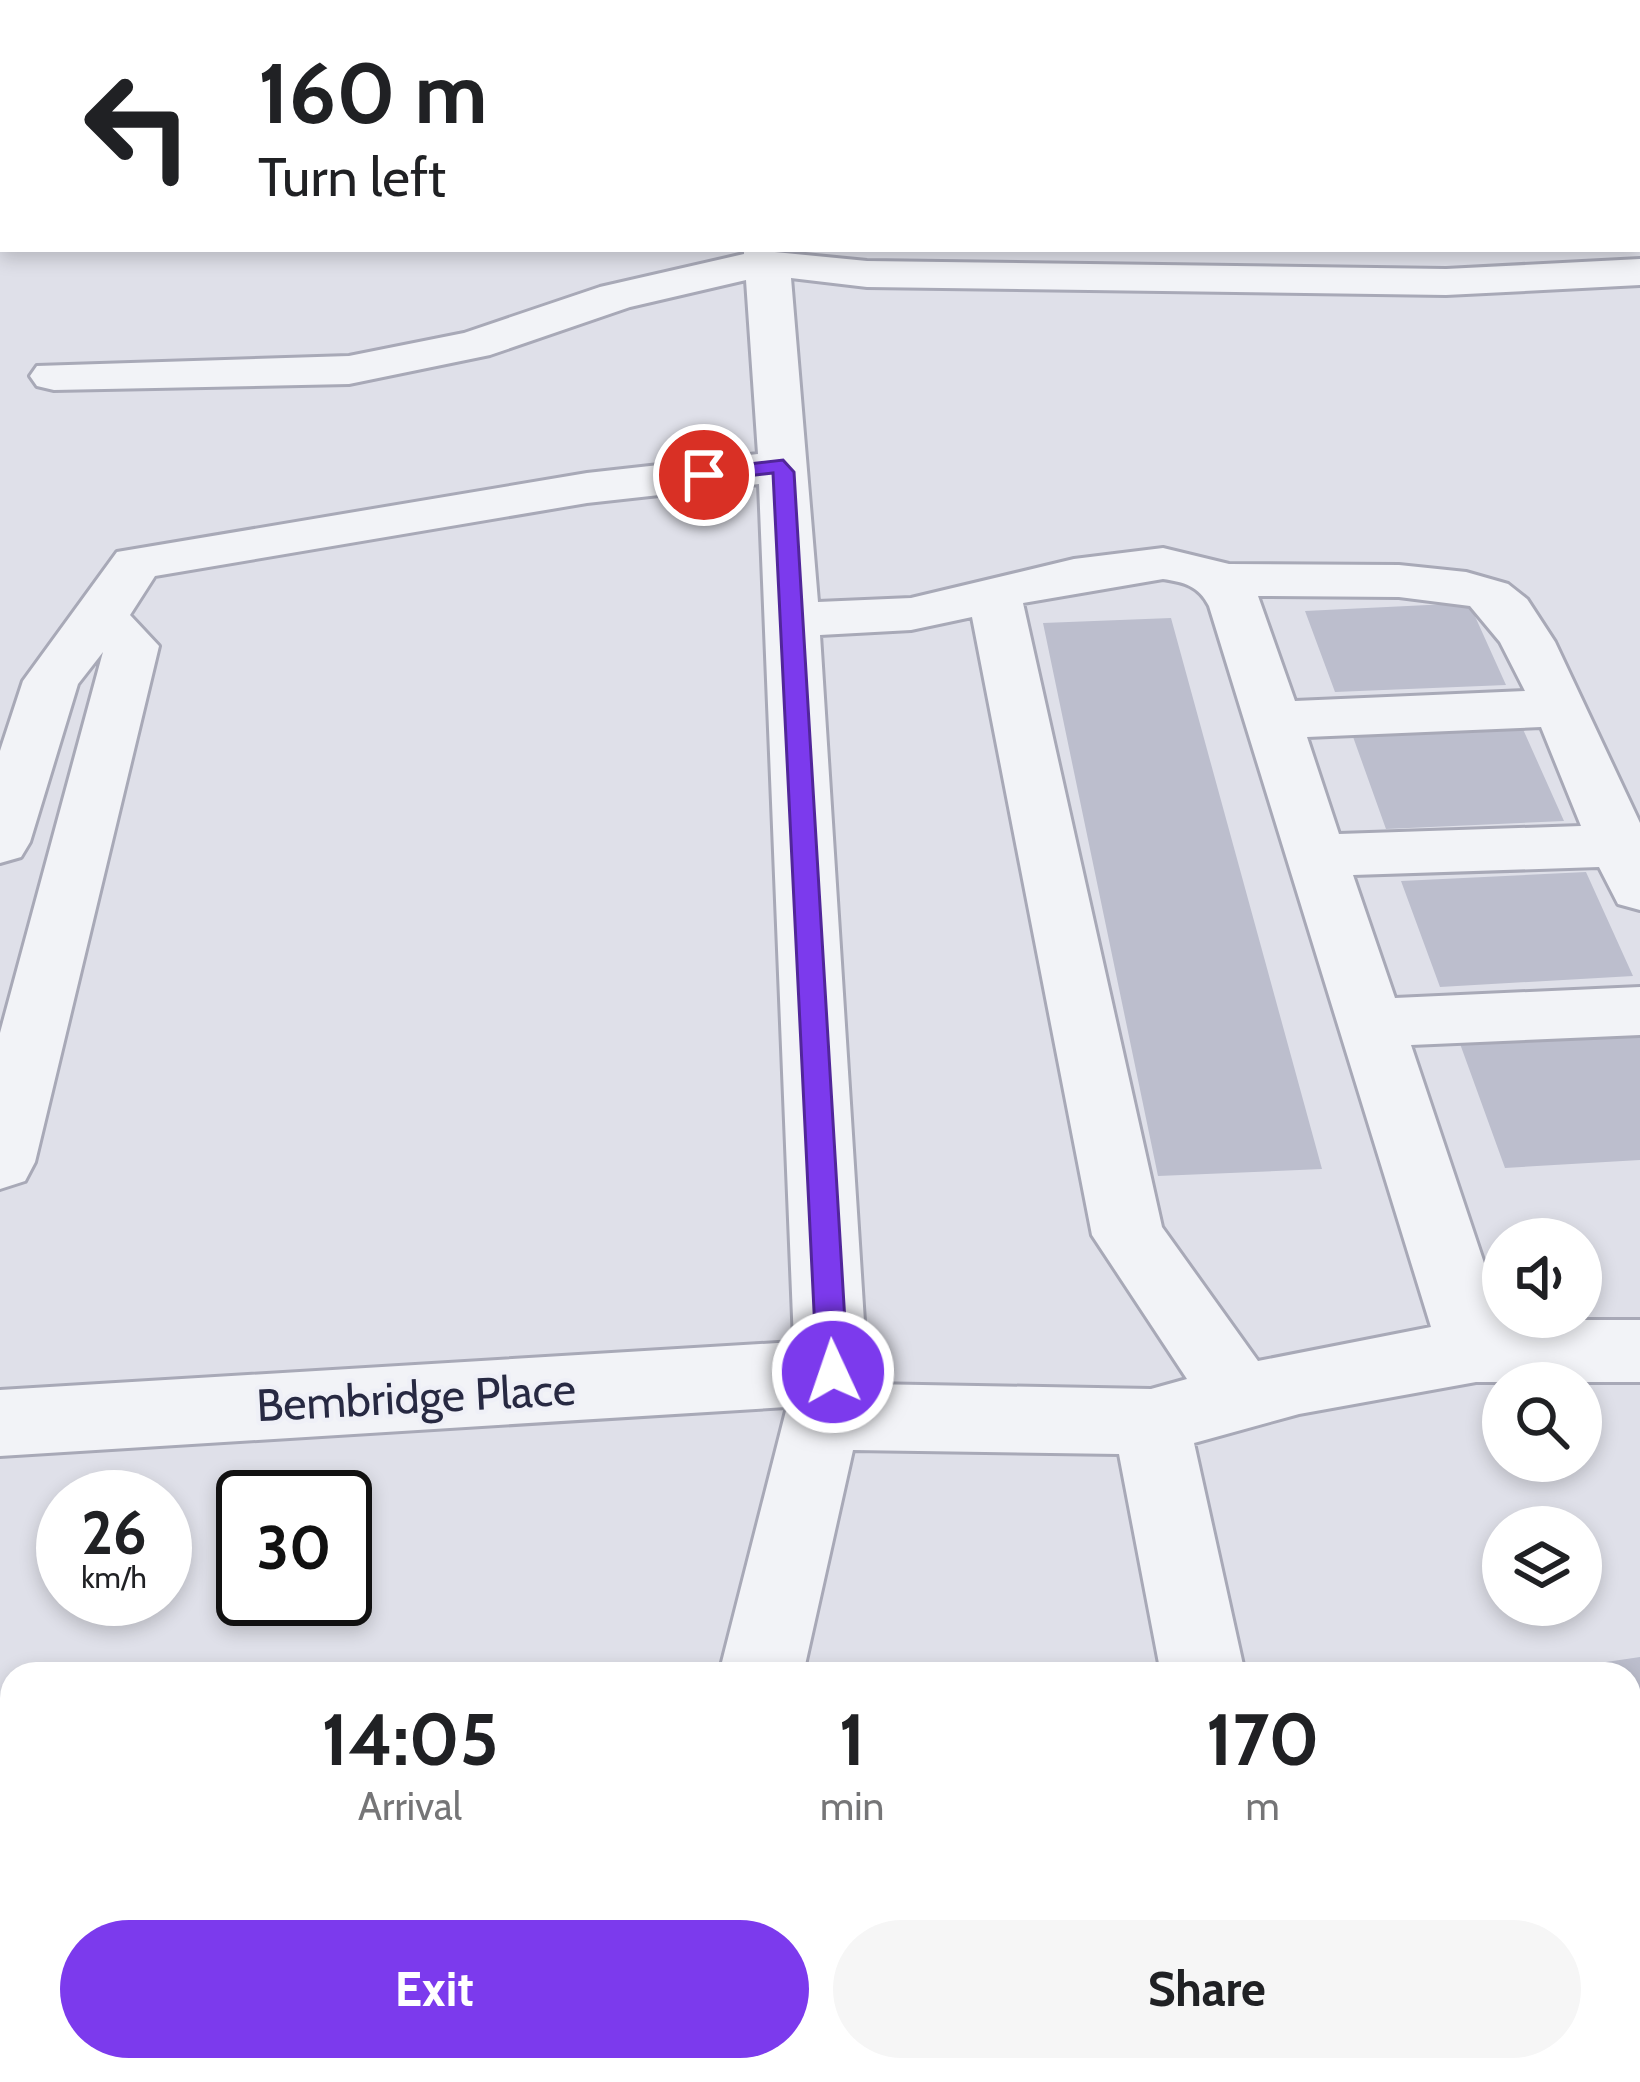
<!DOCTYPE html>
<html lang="en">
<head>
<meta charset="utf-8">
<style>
  :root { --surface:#fff; --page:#f6f6f6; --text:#202124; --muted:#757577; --accent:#7c3aed }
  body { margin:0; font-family:Cabin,sans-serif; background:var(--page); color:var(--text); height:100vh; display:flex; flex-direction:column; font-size:45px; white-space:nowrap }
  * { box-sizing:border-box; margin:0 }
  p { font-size:39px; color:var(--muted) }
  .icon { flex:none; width:66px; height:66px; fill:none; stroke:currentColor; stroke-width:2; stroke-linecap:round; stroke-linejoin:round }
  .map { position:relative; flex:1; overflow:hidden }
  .sheet { position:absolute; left:0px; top:1662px; width:1641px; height:420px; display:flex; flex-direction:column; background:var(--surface); border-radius:36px 36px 0 0; box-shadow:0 6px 18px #0003 }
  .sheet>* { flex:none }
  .banner { position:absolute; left:0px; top:0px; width:1641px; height:252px; box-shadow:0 6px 18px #0003; background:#fff; color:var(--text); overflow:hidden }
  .controls { position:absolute; left:1482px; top:1218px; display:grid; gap:24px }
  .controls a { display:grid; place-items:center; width:120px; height:120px; border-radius:50%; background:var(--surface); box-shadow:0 6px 18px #0003; font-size:60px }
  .speed { position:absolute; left:36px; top:1470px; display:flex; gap:24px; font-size:60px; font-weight:700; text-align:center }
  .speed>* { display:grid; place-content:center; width:156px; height:156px; border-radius:50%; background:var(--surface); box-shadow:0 6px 18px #0003; line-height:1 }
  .speed small { font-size:30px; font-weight:400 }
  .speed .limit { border:6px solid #111; border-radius:18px; background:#fff; color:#111 }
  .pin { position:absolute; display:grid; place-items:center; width:102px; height:102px; color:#fff; margin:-51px; border:6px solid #fff; border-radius:50%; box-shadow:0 3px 12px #0007 }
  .me { position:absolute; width:132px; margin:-66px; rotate:357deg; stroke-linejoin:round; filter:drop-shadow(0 0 9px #0008) }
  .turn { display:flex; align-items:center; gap:42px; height:252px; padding:0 60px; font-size:54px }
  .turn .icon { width:156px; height:156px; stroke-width:2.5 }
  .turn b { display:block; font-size:84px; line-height:102px }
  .eta { display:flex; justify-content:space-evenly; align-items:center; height:204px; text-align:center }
  .eta b { font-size:72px; font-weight:700; line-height:84px }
  .cta { display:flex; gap:24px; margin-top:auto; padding:24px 60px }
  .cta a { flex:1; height:138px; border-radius:72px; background:var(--accent); color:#fff; font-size:48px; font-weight:700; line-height:138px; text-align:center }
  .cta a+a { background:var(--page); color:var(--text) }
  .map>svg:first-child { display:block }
</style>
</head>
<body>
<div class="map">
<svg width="1640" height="2082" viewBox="0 0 1640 2082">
  <rect width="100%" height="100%" fill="#dfe0e9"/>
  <!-- building -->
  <path fill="#bcbecd" d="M1469,603L1506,685L1335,692L1305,611Z
    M1171,618L1322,1169L1158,1176L1043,623Z
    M1522,727L1564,821L1386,829L1352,734Z
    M1586,872L1633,976L1440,987L1401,881Z
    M1640,1032V1160L1505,1168L1459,1041Z
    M1640,1657V2082H1417L1413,2070H1629V1674L1545,1671Z"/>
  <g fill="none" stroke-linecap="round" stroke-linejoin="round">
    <!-- minor casing -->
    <g stroke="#a8a9b7" stroke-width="6">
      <path id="minor" d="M712,0H748V3H712Z
        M782,0H818L819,3H783Z
        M1124,0H1160L1161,3H1125Z
        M1303,0H1358L1360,3H1305Z
        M1598,0H1640V13L1638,3Z
        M1638,61H1640V85H1638Z
        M744,249L867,261L1446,269L1640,259V285L1446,295L867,287L791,278L818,602L911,598L1074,559L1163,548L1229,564L1399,565L1466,572L1508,584L1527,599L1555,642L1640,823V910L1618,904L1599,867L1353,875L1395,998L1640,987V1035L1411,1045L1503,1320H1640V1382H1476L1299,1414L1194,1443L1245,1674H1161L1119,1454L853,1450L803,1674H719L787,1407L0,1456V1390L794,1342L759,484L587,503L155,576L130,615L159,646L35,1162L25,1181L0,1189V1033L103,652L78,684L30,842L21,857L0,863V751L23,681L117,552L587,473L758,454L746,280L630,307L490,355L349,384L54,390L37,386L30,376L37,366L349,356L464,333L600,287L744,254ZM1163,579C1184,582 1199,586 1209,606L1431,1327L1258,1361L1162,1227L1023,603ZM1258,596L1399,597L1470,606L1500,642L1525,691L1295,701ZM972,617L1092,1235L1187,1379L1151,1389L868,1384L820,635L911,630ZM1541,727L1581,826L1339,834L1307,737Z
        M852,2070H961L966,2082H857Z
        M1227,2070H1321L1323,2082H1227Z"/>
    </g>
    <!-- minor -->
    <use href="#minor" fill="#f2f3f7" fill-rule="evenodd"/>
  </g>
  <!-- route -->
  <path fill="#7c3aed" stroke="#51269a" stroke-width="3" d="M783,460L794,472L848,1372L833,1385L817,1372L773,473L704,481L694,475L704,469Z"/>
  <g text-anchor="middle" stroke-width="9" stroke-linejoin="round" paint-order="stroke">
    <!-- street labels -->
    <g font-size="45" fill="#272942" stroke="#eff0f7">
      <text transform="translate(416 1397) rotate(-3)" y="16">Bembridge Place</text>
    </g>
  </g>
</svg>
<div class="controls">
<a><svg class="icon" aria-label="sound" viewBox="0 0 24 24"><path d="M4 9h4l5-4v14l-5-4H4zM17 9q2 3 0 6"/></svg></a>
<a><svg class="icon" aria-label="search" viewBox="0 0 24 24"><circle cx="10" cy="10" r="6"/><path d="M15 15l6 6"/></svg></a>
<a><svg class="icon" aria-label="layers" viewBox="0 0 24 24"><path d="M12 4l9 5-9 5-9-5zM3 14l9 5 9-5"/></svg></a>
</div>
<div class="speed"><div>26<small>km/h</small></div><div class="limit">30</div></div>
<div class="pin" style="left:704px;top:475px;background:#d93025"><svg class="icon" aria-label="arrive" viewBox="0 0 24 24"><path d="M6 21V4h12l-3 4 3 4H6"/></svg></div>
<svg class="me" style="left:833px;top:1372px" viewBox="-20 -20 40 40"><circle r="17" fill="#7c3aed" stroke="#fff" stroke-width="3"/><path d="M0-11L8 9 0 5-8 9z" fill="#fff"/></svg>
<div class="banner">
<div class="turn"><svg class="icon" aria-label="left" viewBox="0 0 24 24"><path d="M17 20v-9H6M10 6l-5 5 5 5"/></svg><div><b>160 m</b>Turn left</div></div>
</div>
<section class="sheet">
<div class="eta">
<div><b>14:05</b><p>Arrival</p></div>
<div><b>1</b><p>min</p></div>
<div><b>170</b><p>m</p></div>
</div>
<div class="cta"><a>Exit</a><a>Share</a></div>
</section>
</div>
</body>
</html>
